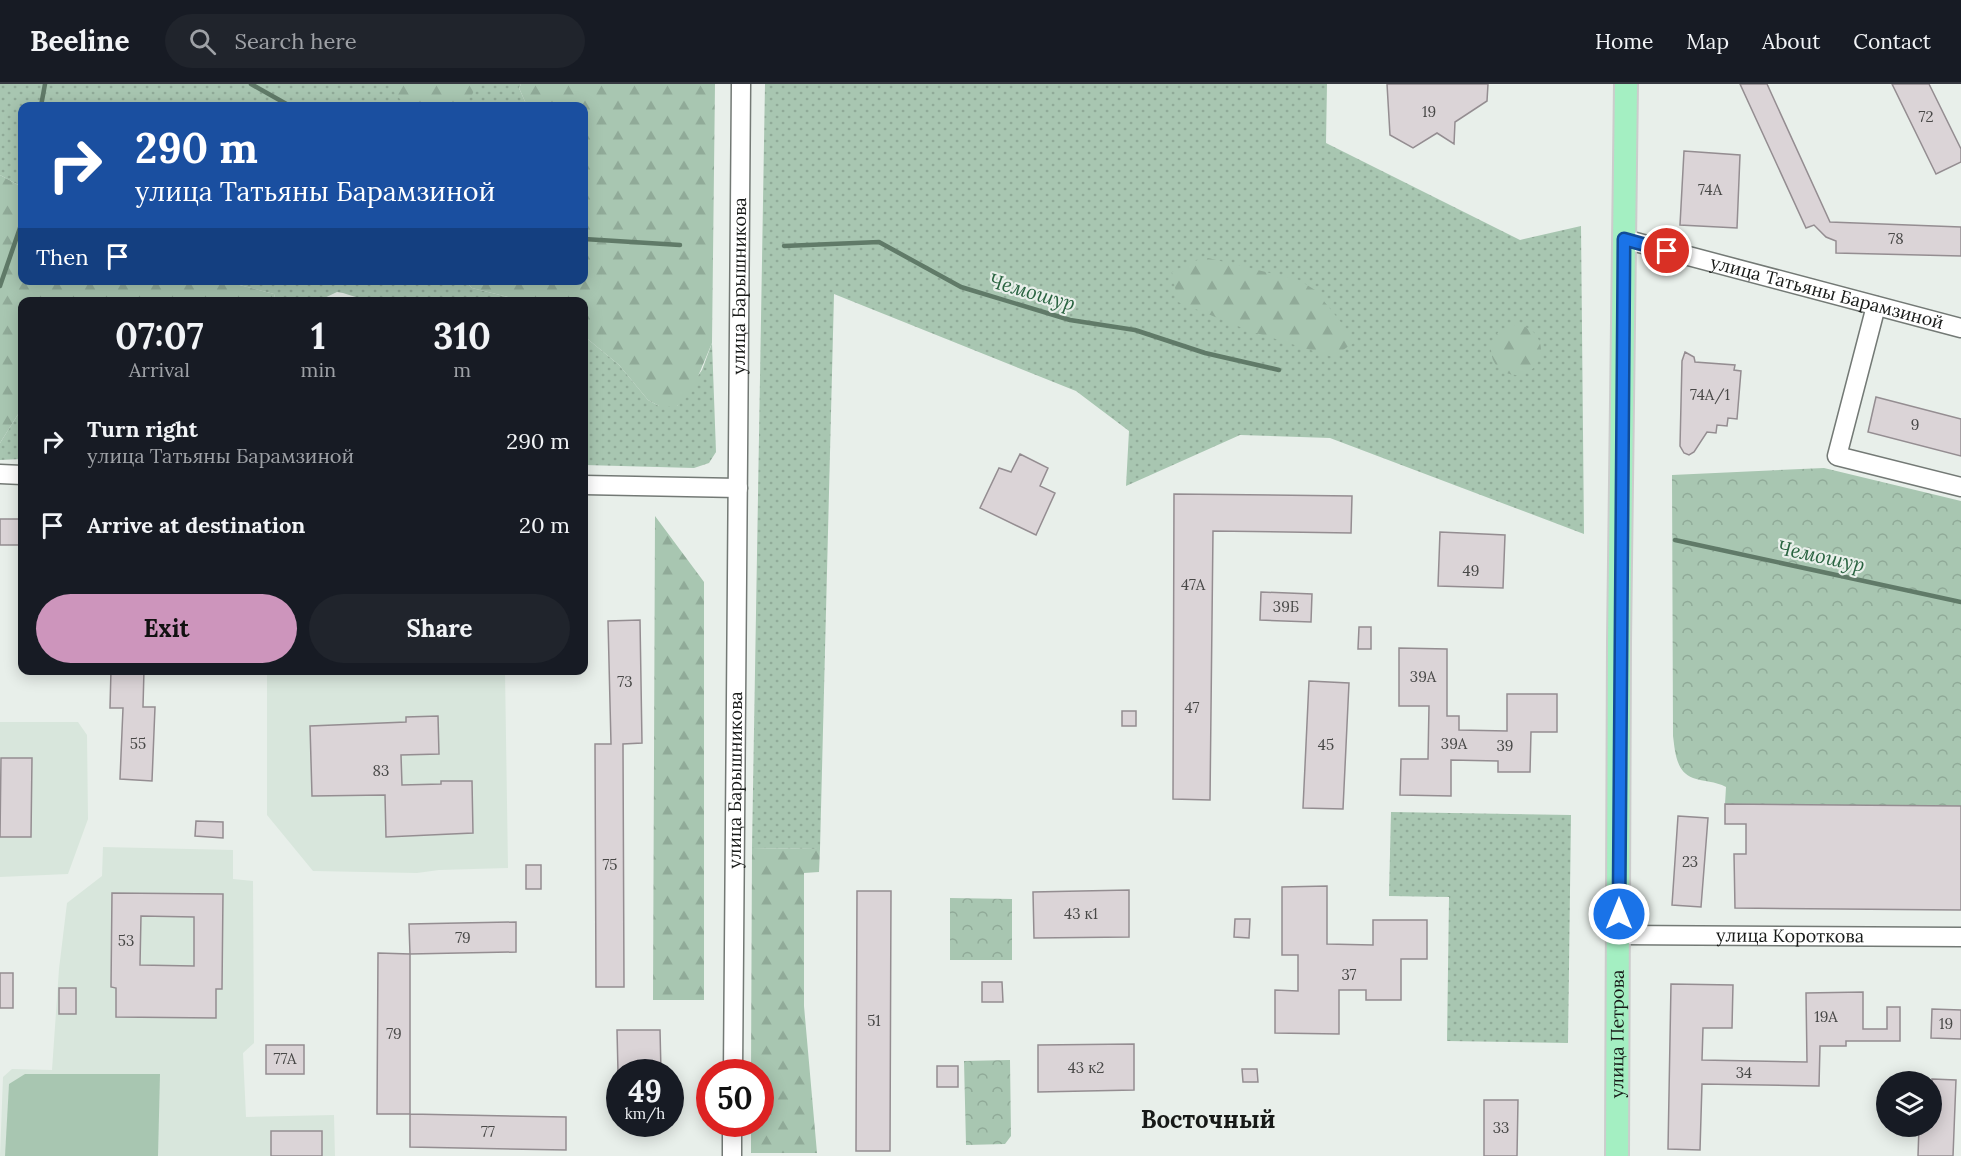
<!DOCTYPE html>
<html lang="en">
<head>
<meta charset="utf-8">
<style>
  :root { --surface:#171b24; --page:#20242c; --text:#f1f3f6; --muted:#9ea1a6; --line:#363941; --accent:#cd95bc }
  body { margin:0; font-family:Lora,serif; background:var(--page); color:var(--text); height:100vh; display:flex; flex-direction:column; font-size:22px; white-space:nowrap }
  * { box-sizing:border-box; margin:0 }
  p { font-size:20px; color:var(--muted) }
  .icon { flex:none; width:33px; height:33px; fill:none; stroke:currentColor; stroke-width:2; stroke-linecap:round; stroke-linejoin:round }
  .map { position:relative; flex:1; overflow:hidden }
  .drawer { position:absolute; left:18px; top:213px; width:570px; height:378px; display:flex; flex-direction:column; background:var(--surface); border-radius:12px; box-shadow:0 3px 15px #0003 }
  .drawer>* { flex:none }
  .banner { position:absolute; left:18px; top:18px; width:570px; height:183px; border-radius:12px; box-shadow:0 3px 15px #0003; background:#1a4fa0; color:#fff; overflow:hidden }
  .fabs { position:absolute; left:1876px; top:987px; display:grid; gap:12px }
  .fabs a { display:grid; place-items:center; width:66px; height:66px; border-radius:50%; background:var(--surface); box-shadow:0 3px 15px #0003; font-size:30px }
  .speed { position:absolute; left:606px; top:975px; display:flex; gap:12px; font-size:30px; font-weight:700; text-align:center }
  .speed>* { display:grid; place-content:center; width:78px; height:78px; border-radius:50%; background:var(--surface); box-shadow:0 3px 15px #0003; line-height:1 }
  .speed small { font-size:15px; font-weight:400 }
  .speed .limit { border:9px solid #d22; background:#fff; color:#111 }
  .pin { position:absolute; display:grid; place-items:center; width:51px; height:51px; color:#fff; margin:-26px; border:3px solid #fff; border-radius:50%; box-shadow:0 2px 6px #0007 }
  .me { position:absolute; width:66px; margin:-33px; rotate:0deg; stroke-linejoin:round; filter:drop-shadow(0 0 4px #0008) }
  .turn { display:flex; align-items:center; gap:21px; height:126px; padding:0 18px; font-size:27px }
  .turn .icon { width:78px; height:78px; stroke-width:2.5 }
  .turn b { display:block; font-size:42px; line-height:51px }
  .then { display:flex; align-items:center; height:57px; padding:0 18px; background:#0003; gap:12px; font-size:22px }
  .eta { display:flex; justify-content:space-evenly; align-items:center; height:102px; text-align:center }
  .eta b { font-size:36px; font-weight:700; line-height:42px }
  .button { display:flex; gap:12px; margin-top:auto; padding:12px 18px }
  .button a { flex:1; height:69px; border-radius:36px; background:var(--accent); color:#111; font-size:24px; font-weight:700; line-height:69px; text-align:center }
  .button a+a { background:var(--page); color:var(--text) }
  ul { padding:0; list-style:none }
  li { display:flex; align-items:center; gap:18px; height:84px; padding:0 18px }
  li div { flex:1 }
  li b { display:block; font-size:22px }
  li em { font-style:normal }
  header { display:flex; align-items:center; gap:36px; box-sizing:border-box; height:84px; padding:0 30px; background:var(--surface); border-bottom:2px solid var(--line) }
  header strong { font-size:28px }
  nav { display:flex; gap:33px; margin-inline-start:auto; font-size:21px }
  .search { width:420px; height:54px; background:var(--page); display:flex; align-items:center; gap:15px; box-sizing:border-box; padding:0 21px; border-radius:33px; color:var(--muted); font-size:22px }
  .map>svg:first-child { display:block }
</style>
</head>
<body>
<header>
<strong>Beeline</strong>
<div class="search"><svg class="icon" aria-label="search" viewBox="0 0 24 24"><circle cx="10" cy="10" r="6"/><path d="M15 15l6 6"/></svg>Search here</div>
<nav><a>Home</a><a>Map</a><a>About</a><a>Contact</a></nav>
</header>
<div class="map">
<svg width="1961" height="1072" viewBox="0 0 1961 1072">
  <defs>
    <pattern id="grass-dots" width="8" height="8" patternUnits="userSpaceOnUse" patternTransform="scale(1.5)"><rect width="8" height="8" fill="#a8c6b1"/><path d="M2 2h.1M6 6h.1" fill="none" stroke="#90aa98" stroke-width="1.8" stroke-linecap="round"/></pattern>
    <pattern id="forest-firs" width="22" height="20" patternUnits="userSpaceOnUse" patternTransform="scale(1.5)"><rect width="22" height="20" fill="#a8c6b1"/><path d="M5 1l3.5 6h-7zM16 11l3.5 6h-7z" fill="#90aa98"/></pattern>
    <pattern id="park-crowns" width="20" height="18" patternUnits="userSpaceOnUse" patternTransform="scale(1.5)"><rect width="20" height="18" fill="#a8c6b1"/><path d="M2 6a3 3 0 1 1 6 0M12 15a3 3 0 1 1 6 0" fill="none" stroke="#90aa98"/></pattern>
  </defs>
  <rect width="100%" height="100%" fill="#e8efea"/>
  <!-- built -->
  <path fill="#d8e6dc" d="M267,587H505L508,784L439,786L417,789L313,787L267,731Z
    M0,638H78L87,651L88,735L68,790L0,793Z
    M103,763L233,766V795L253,797L254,959L243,969L246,1033L334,1031L335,1072H0L3,993L12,985L52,986L59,885L67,819L102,792Z"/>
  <!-- grass -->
  <path fill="url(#grass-dots)" d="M0,0H521L519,4L527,22H22V103L0,91Z
    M765,0H1327L1326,59L1520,156L1581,142L1584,450L1330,354L1240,351L1126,402L1129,347L1076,307L834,210L820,765L752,764Z
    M224,197H465L472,204L524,217H368L343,209L337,208L318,217H276L274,210Z
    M584,252L619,281L648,316L659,322H677L702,286L712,259L716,368L709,379L694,384L584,381Z
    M22,324V375L0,376V359Z
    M1391,728L1571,731L1568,959L1447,957L1449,813L1389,812Z"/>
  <!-- forest -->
  <path fill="url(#forest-firs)" d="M390,0H477L472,11L461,22H407L396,11Z
    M521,0H715L712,259L691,309L677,322H659L648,316L619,281L584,252V218L524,217L472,204L465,197L584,196V22H527L519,4Z
    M0,91L22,103V196L224,197L274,210L276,217L22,218V324L0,359Z
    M1204,173L1299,196L1315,206L1356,257L1333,273L1250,247L1178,218L1172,188Z
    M1491 266a25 25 0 1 1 50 0a25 25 0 1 1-50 0Z
    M655,432L704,498V916H653Z
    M752,764L820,765L819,788L804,789V922L817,1069H751V1040H760V988H751Z"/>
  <!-- park -->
  <path fill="url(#park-crowns)" d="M1824,384L1961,417V722L1725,720L1726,703C1715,697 1704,698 1693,694C1676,688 1675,667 1673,652L1672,391Z
    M950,814L1012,815V876H950Z
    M1010,976L1011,1052L1005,1060L966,1061L964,977Z"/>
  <!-- pitch -->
  <path fill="#a8c6b1" d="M25,990H160L158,1072H5L9,1000Z"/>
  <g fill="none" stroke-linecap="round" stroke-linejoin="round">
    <!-- stream -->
    <path stroke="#607a68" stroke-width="4.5" d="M251,0L290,22
      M41,22L45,0
      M584,155L680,161
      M784,162L879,158L961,203L1070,236L1135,246L1205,269L1279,286
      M0,202L22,138
      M1675,456L1961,518"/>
  </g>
  <!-- building -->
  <path fill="#dbd4d7" stroke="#948d91" stroke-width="1.5" fill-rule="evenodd" d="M1387,0H1488L1487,17L1455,38L1454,60L1437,49L1413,64L1390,51Z
    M1740,0H1767L1830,138L1961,143V172L1836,169V157L1826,153L1814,141L1806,144Z
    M1892,0H1929L1961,65V78L1936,90Z
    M1684,67L1740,71L1737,144L1680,141Z
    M1685,268L1694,273L1695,278L1735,281L1734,286L1741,287L1737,335L1728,334L1727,342L1717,341L1716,349L1707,348L1694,368L1689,371L1684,369L1680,362L1682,277Z
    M1876,313L1961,335V372L1868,348Z
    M1020,370L1048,384L1040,402L1055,409L1036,451L980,424L999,384L1011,388Z
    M1174,410L1352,412L1351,449L1213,447L1210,716L1173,715Z
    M0,435H22V461H0Z
    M1440,448L1505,451L1503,504L1438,502Z
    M1261,508L1312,510L1311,538L1260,536Z
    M640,536L642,659L623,660L624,903H596L595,660H611L608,537Z
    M1359,543H1371V565H1358Z
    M1399,564L1447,565V632H1459V646L1507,647V610H1557V648H1531L1530,688H1498V677L1451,676V712L1400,711L1401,675H1428L1429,622H1399Z
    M111,586H144L143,623H155L152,697L120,695L123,624H110Z
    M1309,597L1349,599L1343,725L1303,724Z
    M1122,627H1136V642H1122Z
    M438,632L439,670L401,671L402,701L441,700V697H472L473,749L386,753L385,711L312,712L310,642L406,638V633Z
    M1,674H32L31,753H0Z
    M1725,720L1961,722V826L1735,824L1734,770H1746V740H1725Z
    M1678,732L1708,734L1701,823L1672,821Z
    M196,737L223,738V754L195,752Z
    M526,781H541V805H526Z
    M1327,802V860L1373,861V836H1427V875H1401V916H1366V906H1339V950L1275,949V906L1298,907V871H1282V803Z
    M1129,806V853L1034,854L1033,808Z
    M857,807H891L890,1067H856Z
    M112,809L223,810L222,905H216V934L116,933V904L111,903ZM141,832L194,833V882L140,881Z
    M1235,835H1250L1249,854L1234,853Z
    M516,838V868L410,870L409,840Z
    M378,869L410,870V1030H377Z
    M0,889H13V924H0Z
    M982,898H1002L1003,918H982Z
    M1671,900L1733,901L1732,944H1703L1702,976L1807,978L1806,909L1863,908V945H1887V923H1900V957H1846V962H1820L1819,1002L1702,1000L1700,1066L1668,1065Z
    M59,904H76V930H59Z
    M1932,925L1961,926V955L1931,954Z
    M617,946H660L661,988H618Z
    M1134,960V1006L1038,1008V961Z
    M266,961H304V990H266Z
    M937,982H958V1003H937Z
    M1242,985H1257L1258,998H1243Z
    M1932,995L1956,996L1953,1072H1918L1919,1042H1932Z
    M1484,1016H1518L1517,1072H1484Z
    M410,1030L566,1033V1066L410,1063Z
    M271,1047H322V1072H271Z"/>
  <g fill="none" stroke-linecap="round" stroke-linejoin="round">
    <!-- minor casing -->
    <g stroke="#737975" stroke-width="21">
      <g id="minor">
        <path id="s1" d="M1624,155L1961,244"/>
        <path d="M1876,222L1837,372L1961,403"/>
        <path d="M0,390L22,391"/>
        <path d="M584,401L738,404"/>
        <path id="s2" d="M1619,851L1961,853"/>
        <path id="s3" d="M733,988L741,0"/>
        <path d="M732,1072V1040"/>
      </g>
    </g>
    <!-- major casing -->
    <g stroke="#ccc" stroke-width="26">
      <g id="major">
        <path id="s4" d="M1617,1072L1619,558L1626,0"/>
      </g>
    </g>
    <!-- minor -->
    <use href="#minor" stroke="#fff" stroke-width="18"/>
    <!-- major -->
    <use href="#major" stroke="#a4efc2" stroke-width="22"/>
  </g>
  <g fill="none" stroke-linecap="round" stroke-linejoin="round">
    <!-- route casing -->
    <g stroke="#114b97" stroke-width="15">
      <path id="route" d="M1619,830L1624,155L1667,167"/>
    </g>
    <!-- route -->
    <use href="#route" stroke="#1a73e8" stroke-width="10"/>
  </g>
  <g text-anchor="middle" stroke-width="4.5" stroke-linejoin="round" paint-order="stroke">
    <!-- number labels -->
    <g font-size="15" fill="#484847">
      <text x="1429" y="33">19</text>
      <text x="1926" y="38">72</text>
      <text x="1710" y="111">74А</text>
      <text x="1896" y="160">78</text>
      <text x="1710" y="316">74А/1</text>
      <text x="1915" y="346">9</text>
      <text x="1471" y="492">49</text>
      <text x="1193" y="506">47А</text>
      <text x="1286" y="528">39Б</text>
      <text x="1423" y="598">39А</text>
      <text x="625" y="603">73</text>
      <text x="1192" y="629">47</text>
      <text x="138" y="665">55</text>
      <text x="1454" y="665">39А</text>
      <text x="1326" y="666">45</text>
      <text x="1505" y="667">39</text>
      <text x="381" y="692">83</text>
      <text x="1690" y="783">23</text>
      <text x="610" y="786">75</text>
      <text x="1081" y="835">43 к1</text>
      <text x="463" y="859">79</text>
      <text x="126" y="862">53</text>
      <text x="1349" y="896">37</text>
      <text x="1826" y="938">19А</text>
      <text x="874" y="942">51</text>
      <text x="1946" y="945">19</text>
      <text x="394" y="955">79</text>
      <text x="285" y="980">77А</text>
      <text x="1086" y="989">43 к2</text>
      <text x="1744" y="994">34</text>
      <text x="1501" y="1049">33</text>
      <text x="488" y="1053">77</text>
    </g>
    <!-- street labels -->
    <g font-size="18" fill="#171917" stroke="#e8efea">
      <text dy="6" stroke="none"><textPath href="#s3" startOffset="786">улица Барышникова</textPath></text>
      <text dy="6" stroke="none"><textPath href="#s1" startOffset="210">улица Татьяны Барамзиной</textPath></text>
      <text dy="6" stroke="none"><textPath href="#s3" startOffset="292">улица Барышникова</textPath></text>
      <text dy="6" stroke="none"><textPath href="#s2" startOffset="171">улица Короткова</textPath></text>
      <text dy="6" stroke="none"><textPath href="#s4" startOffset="122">улица Петрова</textPath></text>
    </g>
    <!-- water labels -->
    <g font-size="20" font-style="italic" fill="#296340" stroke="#e8efea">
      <text transform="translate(1032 208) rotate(16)" y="7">Чемошур</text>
      <text transform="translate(1821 472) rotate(12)" y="7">Чемошур</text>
    </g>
    <!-- district labels -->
    <g font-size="24" font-weight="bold" fill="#171917" stroke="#e8efea">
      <text x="1208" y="1044">Восточный</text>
    </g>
  </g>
</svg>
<div class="fabs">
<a><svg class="icon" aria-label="layers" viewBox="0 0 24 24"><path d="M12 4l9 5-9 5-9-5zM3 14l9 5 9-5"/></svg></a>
</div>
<div class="speed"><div>49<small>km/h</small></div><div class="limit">50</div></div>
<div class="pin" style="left:1667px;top:167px;background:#d93025"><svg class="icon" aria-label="arrive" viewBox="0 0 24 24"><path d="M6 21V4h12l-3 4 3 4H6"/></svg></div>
<svg class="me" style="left:1619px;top:830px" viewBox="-20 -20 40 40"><circle r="17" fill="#1a73e8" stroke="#fff" stroke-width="3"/><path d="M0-11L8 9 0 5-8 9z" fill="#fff"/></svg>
<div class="banner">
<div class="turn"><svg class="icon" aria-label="right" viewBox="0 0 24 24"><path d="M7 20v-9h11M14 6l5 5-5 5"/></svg><div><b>290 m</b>улица Татьяны Барамзиной</div></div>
<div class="then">Then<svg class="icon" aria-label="arrive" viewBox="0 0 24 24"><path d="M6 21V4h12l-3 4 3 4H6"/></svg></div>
</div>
<section class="drawer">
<div class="eta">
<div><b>07:07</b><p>Arrival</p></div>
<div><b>1</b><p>min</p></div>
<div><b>310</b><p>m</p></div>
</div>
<ul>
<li><svg class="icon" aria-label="right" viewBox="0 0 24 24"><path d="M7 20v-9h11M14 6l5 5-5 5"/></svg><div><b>Turn right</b><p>улица Татьяны Барамзиной</p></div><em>290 m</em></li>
<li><svg class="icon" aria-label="arrive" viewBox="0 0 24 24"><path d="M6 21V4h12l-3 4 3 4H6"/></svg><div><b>Arrive at destination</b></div><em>20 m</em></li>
</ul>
<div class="button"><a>Exit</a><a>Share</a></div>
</section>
</div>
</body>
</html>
